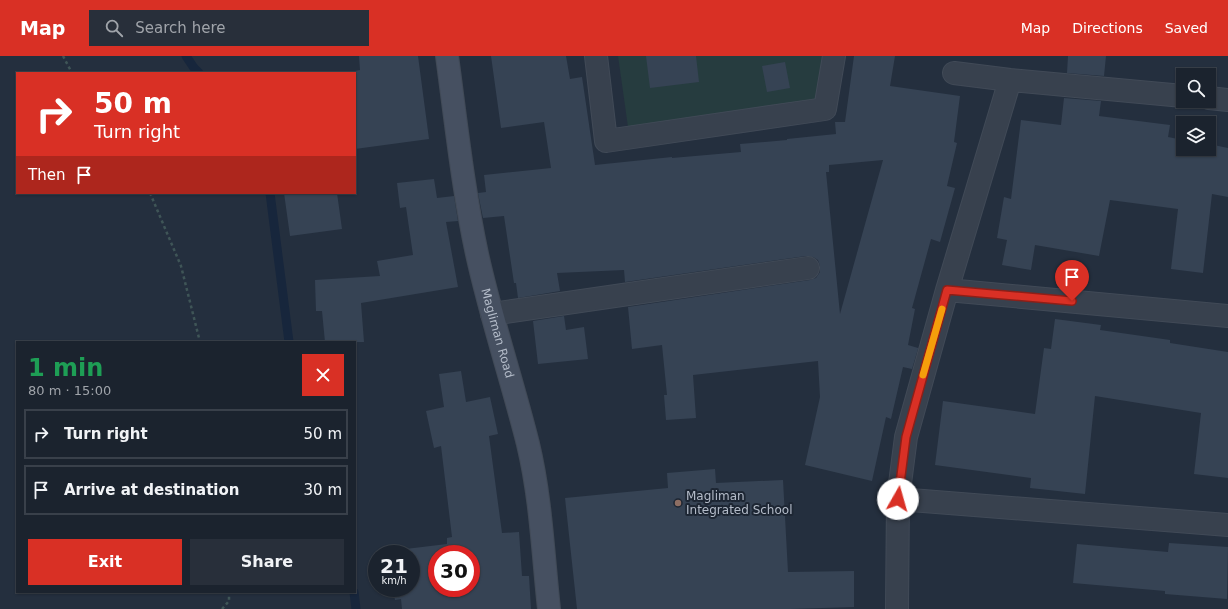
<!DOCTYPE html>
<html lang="en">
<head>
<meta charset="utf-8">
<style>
  :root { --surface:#1b232e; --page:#282f3a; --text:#f1f3f6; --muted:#a0a4aa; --line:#39404a; --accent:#d93025 }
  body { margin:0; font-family:"DejaVu Sans",sans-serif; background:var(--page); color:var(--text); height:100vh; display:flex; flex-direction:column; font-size:15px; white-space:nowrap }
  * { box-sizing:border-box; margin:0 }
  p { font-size:13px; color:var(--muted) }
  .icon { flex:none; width:22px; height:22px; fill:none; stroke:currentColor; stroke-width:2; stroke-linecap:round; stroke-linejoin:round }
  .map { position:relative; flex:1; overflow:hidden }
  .side { position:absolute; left:16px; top:285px; width:340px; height:252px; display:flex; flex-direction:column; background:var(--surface); border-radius:0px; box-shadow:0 1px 3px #0004,0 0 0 1px var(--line) }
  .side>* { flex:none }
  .banner { position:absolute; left:16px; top:16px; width:340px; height:122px; border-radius:0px; box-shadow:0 1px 3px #0004,0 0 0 1px var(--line); background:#d93025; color:#fff; overflow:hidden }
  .buttons { position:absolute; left:1176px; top:12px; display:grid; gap:8px }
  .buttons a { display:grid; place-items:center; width:40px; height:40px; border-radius:0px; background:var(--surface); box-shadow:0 1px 3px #0004,0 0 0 1px var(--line); font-size:20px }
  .speed { position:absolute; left:368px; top:489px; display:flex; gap:8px; font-size:20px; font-weight:700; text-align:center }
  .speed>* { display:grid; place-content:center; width:52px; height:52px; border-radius:50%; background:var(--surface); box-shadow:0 1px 3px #0004,0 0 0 1px var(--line); line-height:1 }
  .speed small { font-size:10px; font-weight:400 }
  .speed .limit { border:6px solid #d22; background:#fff; color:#111 }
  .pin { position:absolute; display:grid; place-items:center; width:34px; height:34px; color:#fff; margin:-41px -17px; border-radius:50% 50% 50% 0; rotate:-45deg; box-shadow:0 0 4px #0007 }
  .pin .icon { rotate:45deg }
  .me { position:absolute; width:44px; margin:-22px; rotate:7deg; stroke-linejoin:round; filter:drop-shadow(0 0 3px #0008) }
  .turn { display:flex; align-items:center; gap:14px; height:84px; padding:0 12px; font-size:18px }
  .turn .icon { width:52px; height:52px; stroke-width:2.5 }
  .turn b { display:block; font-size:28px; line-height:34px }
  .then { display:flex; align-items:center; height:38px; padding:0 12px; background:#0003; gap:8px; font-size:15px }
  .round { display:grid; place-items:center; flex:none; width:42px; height:42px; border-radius:0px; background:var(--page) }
  .overview { display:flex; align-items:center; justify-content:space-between; height:68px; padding:0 12px }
  h1 { font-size:24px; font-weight:700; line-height:30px; color:#1e9e55 }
  .primary-button { display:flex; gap:8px; margin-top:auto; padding:8px 12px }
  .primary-button a { flex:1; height:46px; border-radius:0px; background:var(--accent); color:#fff; font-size:16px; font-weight:700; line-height:46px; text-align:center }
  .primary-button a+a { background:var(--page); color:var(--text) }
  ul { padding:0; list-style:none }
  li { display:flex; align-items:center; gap:12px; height:50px; margin:0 8px 6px; padding:0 4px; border:2px solid var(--line); border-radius:0px }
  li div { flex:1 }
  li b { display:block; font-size:15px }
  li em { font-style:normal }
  header { display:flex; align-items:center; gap:24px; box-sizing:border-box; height:56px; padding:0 20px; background:var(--accent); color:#fff }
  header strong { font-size:19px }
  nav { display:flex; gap:22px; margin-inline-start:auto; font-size:14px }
  .search { width:280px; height:36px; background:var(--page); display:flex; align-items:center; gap:10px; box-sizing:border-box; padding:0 14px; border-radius:0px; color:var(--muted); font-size:15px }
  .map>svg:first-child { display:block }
</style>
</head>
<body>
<header>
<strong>Map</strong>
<div class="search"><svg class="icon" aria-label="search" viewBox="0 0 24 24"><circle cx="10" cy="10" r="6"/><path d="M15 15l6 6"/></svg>Search here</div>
<nav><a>Map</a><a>Directions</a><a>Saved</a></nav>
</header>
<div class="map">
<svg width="1228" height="553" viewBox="0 0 1228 553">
  <rect width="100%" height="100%" fill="#242f3e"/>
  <!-- green -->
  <path fill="#263c3f" d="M618,0H823L816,44L628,71Z"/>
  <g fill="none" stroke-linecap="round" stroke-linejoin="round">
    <!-- stream -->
    <path stroke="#17263c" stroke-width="9" d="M186,0L194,12L199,17
      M270,137L289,286
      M354,536L356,553"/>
  </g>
  <!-- building -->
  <path fill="#364354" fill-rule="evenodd" d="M359,0H418L429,83L355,93V15L360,14Z
    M491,0H566L570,23L582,21L595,109L672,101V102L741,96L740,88L787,84V83L836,78L835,66H845L854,0H895L890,30L960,40L954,86L957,87L947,130L955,132L940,186L931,183L912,252L915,253L908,289L918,292V293L912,313L903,311L891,363L886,361L872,425L805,409L820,341L818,305L693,319L696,362L666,364L664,339H667L662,289L632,293L628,251L810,224L816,222L820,216V210L818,204L813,201L806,200L625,226L624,214L557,217L560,235L518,242L516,227H514L504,160L483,162L478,137L486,136L484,119L551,112L544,66L501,72ZM883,104L874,136L840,258L826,116H829V109Z
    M646,0H696L699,26L650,32Z
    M1068,0H1106L1104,20L1067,17Z
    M785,6L790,32L767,36L762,10Z
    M1064,42L1101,45L1099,60L1170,69L1168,81L1183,84V93H1209V88L1228,92V141L1212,138L1203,217L1171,213L1178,153L1110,144L1099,200L1035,189L1031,214L1002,209L1007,184L997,182L1004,141L1011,143L1021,64L1061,69Z
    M434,123L437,142L454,140L458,165L446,166L458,231L361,247L364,286H325L322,255H316L315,224L380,220L377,205L413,199L406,151L400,152L397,127Z
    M284,137H337L342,173L290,180Z
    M564,260L566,274L584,271L588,303L538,308L533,265Z
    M1055,263L1101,269L1100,274L1170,284V287L1228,296V422L1194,418L1201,357L1095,340L1085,438L1030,432L1031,422L935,409L943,345L1035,358L1044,292L1051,293Z
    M461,315L466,346L490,341L498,378L489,380L502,477L519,476L522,520H529L531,553H402L401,543L395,544L393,532H411V498H390L389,495L447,488V482L452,481L441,390L434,392L426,355L444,351L439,318ZM437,498H471V532H437Z
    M715,413L716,427L783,424L788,516L854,515V551L791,553H577L565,442L668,432L667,417Z
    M1169,487L1228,491L1227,543L1165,538V535L1073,527L1077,488L1168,496Z"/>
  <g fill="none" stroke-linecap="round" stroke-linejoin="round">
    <!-- street casing -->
    <g stroke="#414a57" stroke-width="24">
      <path id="street" d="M596,0L606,85L825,53L834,0
        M954,17L1010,24L1183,40
        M1209,42L1228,44
        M947,234L1228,260
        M492,258L808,212
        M898,443L1228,469
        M897,553L898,443L906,381L947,234L1010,24"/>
    </g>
    <!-- secondary casing -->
    <g stroke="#414a57" stroke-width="24">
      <g id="secondary">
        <path id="s1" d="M447,0C456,66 463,133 477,198C491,262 512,324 528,388C541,442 543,498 549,553"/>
      </g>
    </g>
    <!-- path -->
    <path stroke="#3f5557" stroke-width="2.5" stroke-dasharray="3 3" stroke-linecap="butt" d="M63,0L72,17
      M150,137L181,210L200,286
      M222,553L229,545V536"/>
    <!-- street -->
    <use href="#street" stroke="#38414e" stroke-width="22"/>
    <!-- secondary -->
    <use href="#secondary" stroke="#465061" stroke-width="22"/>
  </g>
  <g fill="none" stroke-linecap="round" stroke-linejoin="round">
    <!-- route casing -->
    <g stroke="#8d1f18" stroke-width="10">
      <path id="route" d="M898,443L906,381L947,234L1072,245"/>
    </g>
    <!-- route -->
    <use href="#route" stroke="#d93025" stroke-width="7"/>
    <!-- slow -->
    <path stroke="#f59e0b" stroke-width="7" d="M923,319L942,253"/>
  </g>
  <!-- markers -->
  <circle fill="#8d6e63" stroke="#1d2633" stroke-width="1.5" cx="678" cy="447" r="4"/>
  <g text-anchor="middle" stroke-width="4" stroke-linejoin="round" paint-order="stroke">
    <!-- street labels -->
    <g font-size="12" fill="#b4bcc9" stroke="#1d2633">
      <text dy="4" stroke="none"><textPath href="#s1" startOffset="282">Magliman Road</textPath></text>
    </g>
    <!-- poi labels -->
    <g font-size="12" fill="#b4bcc9" stroke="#1d2633" text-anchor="start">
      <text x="686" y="444">Magliman<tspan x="686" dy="14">Integrated School</tspan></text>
    </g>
  </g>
</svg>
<div class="buttons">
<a><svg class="icon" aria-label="search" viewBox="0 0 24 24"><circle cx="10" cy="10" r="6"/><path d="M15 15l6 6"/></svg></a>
<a><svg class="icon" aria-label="layers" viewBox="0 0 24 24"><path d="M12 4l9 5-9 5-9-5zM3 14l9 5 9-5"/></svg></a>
</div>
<div class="speed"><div>21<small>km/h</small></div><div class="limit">30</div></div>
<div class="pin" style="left:1072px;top:245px;background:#d93025"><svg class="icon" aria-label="arrive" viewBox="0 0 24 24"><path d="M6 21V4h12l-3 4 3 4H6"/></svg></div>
<svg class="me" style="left:898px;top:443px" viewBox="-20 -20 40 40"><circle r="19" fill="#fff"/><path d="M0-13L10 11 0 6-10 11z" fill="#d93025"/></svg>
<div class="banner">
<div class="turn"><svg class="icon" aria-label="right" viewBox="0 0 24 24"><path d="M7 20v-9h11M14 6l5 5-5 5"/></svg><div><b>50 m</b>Turn right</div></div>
<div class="then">Then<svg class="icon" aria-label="arrive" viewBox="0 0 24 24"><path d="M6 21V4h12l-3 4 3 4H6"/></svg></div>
</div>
<section class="side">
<div class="overview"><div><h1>1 min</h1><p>80 m · 15:00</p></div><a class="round" style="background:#d93025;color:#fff"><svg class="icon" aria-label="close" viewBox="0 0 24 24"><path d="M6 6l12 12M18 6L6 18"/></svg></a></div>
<ul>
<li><svg class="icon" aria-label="right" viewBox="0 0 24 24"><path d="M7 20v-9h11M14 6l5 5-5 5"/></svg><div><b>Turn right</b></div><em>50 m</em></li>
<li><svg class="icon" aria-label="arrive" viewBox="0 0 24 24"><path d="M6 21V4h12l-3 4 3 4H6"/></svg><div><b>Arrive at destination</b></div><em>30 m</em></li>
</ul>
<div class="primary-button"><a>Exit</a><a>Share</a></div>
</section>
</div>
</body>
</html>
